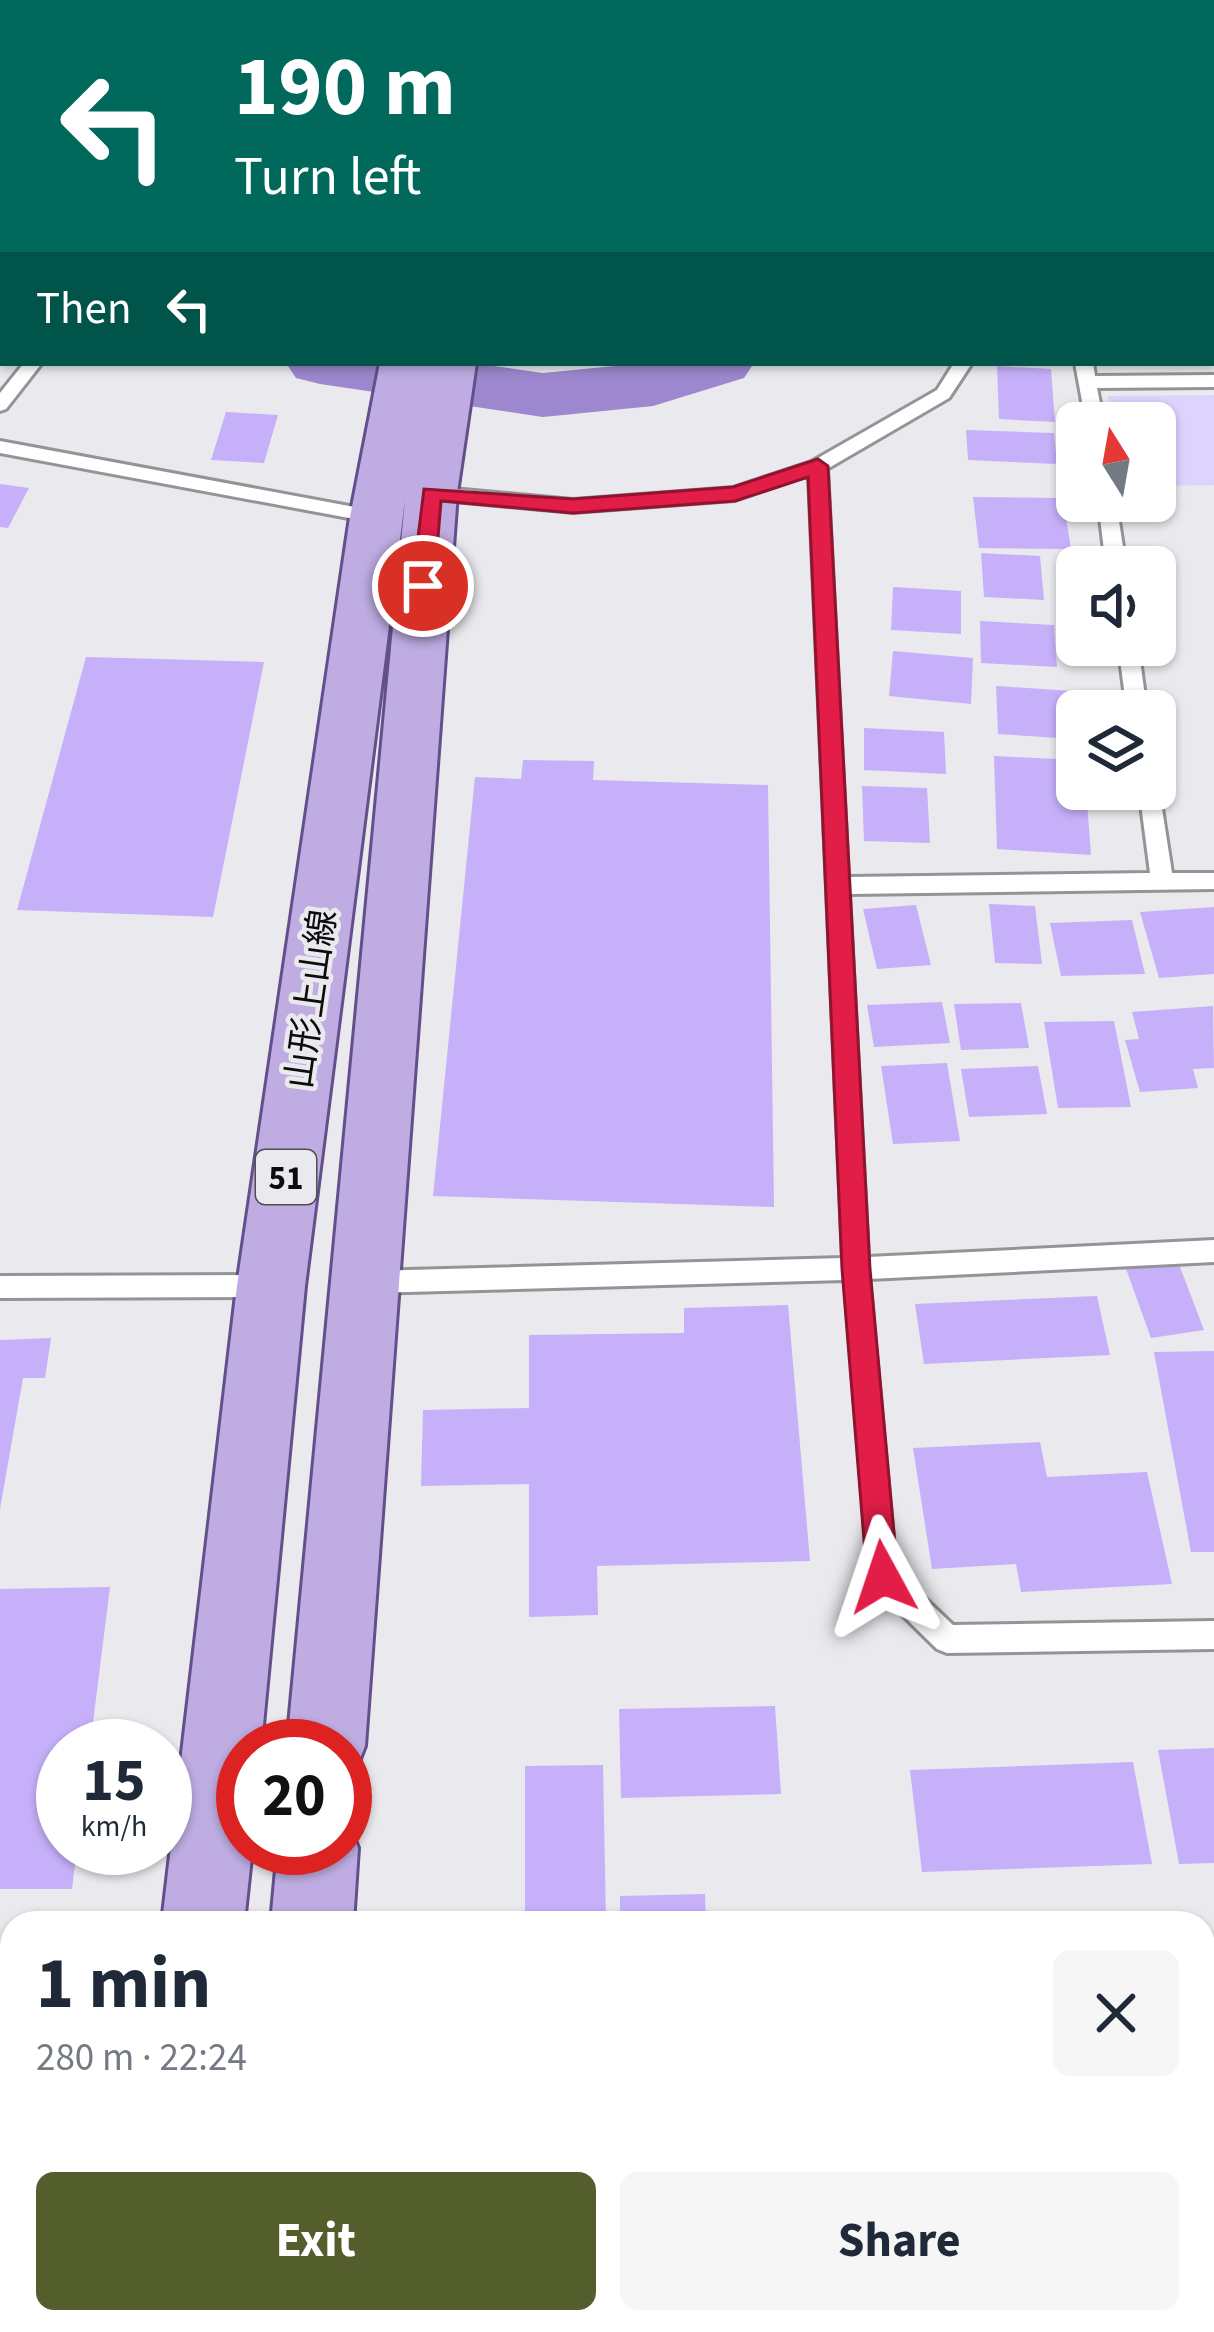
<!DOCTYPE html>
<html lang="en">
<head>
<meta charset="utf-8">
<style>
  :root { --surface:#fff; --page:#f6f6f7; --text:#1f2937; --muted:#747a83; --accent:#545d2c }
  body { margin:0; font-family:"Source Sans 3","Noto Sans JP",sans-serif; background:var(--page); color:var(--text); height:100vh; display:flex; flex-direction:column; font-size:45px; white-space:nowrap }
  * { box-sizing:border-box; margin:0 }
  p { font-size:39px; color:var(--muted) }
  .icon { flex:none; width:66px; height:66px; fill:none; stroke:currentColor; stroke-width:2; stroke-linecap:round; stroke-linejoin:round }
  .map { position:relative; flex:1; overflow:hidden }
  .sheet { position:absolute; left:0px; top:1911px; width:1215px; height:423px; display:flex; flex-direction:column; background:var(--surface); border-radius:36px 36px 0 0; box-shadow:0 3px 9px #0004 }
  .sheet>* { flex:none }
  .top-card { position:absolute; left:0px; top:0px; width:1215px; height:366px; box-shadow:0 3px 9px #0004; background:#00695c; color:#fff; overflow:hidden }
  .needle { width:78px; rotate:349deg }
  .buttons { position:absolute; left:1056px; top:402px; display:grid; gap:24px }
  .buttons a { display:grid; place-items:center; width:120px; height:120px; border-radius:18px; background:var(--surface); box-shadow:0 3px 9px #0004; font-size:60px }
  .speed { position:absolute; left:36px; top:1719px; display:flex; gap:24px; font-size:60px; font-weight:700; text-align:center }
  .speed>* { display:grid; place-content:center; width:156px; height:156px; border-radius:50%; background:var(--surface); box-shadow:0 3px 9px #0004; line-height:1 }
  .speed small { font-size:30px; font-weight:400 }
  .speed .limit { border:18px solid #d22; background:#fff; color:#111 }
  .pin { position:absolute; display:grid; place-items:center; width:102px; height:102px; color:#fff; margin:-51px; border:6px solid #fff; border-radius:50%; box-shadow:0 3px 12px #0007 }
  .me { position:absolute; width:132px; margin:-66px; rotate:355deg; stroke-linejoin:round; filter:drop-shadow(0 0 9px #0008) }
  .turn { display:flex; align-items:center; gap:42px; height:252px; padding:0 36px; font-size:54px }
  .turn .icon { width:156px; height:156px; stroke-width:2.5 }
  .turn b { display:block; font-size:84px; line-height:102px }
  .then { display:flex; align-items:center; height:114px; padding:0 36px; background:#0003; gap:24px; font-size:45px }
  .round { display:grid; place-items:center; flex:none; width:126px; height:126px; border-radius:18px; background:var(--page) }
  .overview { display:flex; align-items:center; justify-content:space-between; height:204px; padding:0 36px }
  h1 { font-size:72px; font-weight:700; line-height:90px }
  .action { display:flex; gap:24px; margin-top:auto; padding:24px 36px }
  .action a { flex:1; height:138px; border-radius:18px; background:var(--accent); color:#fff; font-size:48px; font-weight:700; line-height:138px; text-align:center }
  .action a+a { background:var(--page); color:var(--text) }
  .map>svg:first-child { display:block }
</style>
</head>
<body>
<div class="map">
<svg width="1214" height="2332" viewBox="0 0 1214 2332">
  <rect width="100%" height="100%" fill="#eae9ee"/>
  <!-- green -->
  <path fill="#ded2fe" d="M1214,395V485L1155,486V423H1112L1108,396Z"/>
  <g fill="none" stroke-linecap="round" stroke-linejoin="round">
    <!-- river -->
    <path fill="#9d87ce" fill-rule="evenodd" d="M1214,49V85L1212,86V50Z
      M0,282L3,283V323L0,322Z
      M286,363H472L543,373L645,363H754L744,378L653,406L543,417L320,384L296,378Z"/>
  </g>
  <!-- building -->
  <path fill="#c6b0fa" d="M997,366L1051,369L1055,422L999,419Z
    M226,412L278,415L264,463L211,460Z
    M966,430L1054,433L1057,464L968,460Z
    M0,484L29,488L8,528L0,527Z
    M973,497L1063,498L1071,549L979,548Z
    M981,553L1040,556L1044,600L984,597Z
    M893,587L961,591V634L891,630Z
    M980,621L1054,625L1057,667L981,663Z
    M893,651L973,658L971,704L889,696Z
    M86,657L264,662L213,917L17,910Z
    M996,686L1072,691L1074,739L998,734Z
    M864,728L944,732L946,774L864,770Z
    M994,756L1077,760V789H1086L1091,855L997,849Z
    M523,760L594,761L593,780L768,785L774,1207L433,1196L475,777L521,779Z
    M862,786L927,788L930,843L864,841Z
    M989,904L1035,906L1042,964L995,963Z
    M916,905L931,965L877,969L863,909Z
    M1214,907V974L1159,978L1140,912Z
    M1132,920L1145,974L1061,976L1050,923Z
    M942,1002L950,1043L874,1047L867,1005Z
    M1021,1003L1029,1048L961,1050L954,1004Z
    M1213,1006L1214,1068L1193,1069L1198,1088L1140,1092L1125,1040L1139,1039L1132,1012Z
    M1114,1021L1131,1107L1058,1108L1044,1022Z
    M947,1063L960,1141L893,1144L881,1066Z
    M1038,1066L1047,1114L969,1117L961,1069Z
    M1177,1259L1204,1330L1151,1338L1125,1266Z
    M1097,1296L1110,1355L924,1364L915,1304Z
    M788,1305L810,1561L597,1566L598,1615L529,1617V1484L421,1486L423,1410L529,1408V1335L684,1333V1308Z
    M51,1338L45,1378H23L0,1509V1340Z
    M1214,1351V1552H1191L1154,1352Z
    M1040,1442L1047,1477L1147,1472L1172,1584L1021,1592L1016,1564L932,1569L913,1448Z
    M110,1587L90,1746H63V1848H77L72,1889H0V1589Z
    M775,1706L781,1794L621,1798L619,1709Z
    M1214,1748V1863L1179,1864L1158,1750Z
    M1133,1762L1152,1864L922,1872L910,1770Z
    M603,1765L606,1923H525V1766Z
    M705,1894L706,1923H620V1896Z
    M1203,2022H1214V2135L1203,2136Z
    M0,2087H12V2131L3,2200Z"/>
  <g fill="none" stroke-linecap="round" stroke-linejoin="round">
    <!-- service casing -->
    <g stroke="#949397" stroke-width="6">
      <path id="service" d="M118,0H132L133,3H119Z
        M813,0H827V3H813Z
        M1214,181V192L1212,193V182Z
        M24,363H42L6,409L0,411V393Z
        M954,363H972L949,398L827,469L848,877L1150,873L1139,789H1155V783L1159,789L1172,873H1214V889L849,894L868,1257L1214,1240V1262L869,1279L896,1571L953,1625L1214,1621V1649L947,1653L937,1649L873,1586L869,1577L845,1280L371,1293L362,1290L359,1282L362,1274L371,1271L843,1258L809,475L735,500L573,512L431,499L422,493L431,487L573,500L733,488L811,462L937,390Z
        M1075,363H1093L1095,376L1214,375V387L1097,388L1104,423H1086Z
        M0,441L376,511L385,517L376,523L0,453Z
        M1098,501H1116L1126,567H1106Z
        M1118,645H1138L1147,711H1127Z
        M269,1275L278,1278L281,1286L278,1294L269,1297L0,1298V1276Z"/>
    </g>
    <!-- tertiary casing -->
    <g stroke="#949397" stroke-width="6">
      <path id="tertiary" d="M1203,2262H1214V2332H1171L1167,2322H1203Z
        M293,2322H455L450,2332H289Z"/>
    </g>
    <!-- primary casing -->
    <g stroke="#63508b" stroke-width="6">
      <path id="primary" d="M439,0H479V3H439Z
        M380,363H476L457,493L365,1746L354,1774L345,1778V1746H287L405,500L305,1286L261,1746H243V1848H252L244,1923H162L237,1286L350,517Z
        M347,1819L358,1848L353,1923H271L278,1848H345Z
        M115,2322H207L206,2332H114Z
        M235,2322H327L326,2332H234Z"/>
    </g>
    <!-- trunk casing -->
    <g stroke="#63508b" stroke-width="6">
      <path id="trunk" d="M3,55V81L0,82V56Z"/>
    </g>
    <!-- service -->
    <use href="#service" fill="#fff" fill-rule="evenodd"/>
    <!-- tertiary -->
    <use href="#tertiary" fill="#fff" fill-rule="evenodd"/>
    <!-- primary -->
    <use href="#primary" fill="#beace2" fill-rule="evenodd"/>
    <!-- trunk -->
    <use href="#trunk" fill="#a890d8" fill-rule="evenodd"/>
  </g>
  <!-- route -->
  <path fill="#e11d48" stroke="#92132f" stroke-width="3" d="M818,459L828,466L870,1269L898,1577L894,1588L883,1592L872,1588L867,1577L842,1269L808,477L735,501L573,513L441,501L434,586L423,594L412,586L424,489L573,499L733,487Z"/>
  <g text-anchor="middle" stroke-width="9" stroke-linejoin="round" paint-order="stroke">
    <!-- shield labels -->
    <rect fill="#eae9ee" stroke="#4f4e50" stroke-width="3" x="256" y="1150" width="60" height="54" rx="9"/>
    <g font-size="33" font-weight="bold" fill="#0c0c0d">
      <text x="286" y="1189">51</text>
    </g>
    <!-- street labels -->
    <g font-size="36" fill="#0c0c0d" stroke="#eae9ee">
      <text transform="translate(310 999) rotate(-82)" y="13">山形上山線</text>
    </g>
  </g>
</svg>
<div class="buttons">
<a><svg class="needle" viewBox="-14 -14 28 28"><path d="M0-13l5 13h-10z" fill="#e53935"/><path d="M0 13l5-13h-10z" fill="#747a83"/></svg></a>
<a><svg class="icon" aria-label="sound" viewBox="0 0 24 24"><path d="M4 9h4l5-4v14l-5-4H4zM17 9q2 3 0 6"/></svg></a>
<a><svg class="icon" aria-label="layers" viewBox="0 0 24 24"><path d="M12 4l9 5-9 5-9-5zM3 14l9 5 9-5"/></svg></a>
</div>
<div class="speed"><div>15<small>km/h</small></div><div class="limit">20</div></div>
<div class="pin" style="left:423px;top:586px;background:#d93025"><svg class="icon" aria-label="arrive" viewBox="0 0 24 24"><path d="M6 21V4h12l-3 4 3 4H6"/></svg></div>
<svg class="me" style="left:883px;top:1577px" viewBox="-20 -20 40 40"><path d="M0-17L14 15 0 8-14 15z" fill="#e11d48" stroke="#fff" stroke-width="4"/></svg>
<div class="top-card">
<div class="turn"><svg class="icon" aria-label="left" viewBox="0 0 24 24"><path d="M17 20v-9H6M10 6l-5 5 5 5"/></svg><div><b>190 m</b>Turn left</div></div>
<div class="then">Then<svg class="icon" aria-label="left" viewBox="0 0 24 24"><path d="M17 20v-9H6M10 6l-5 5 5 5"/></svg></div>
</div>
<section class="sheet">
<div class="overview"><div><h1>1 min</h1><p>280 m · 22:24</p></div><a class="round"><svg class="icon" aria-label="close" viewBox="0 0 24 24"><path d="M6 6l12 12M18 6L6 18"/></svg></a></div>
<div class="action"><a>Exit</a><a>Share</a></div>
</section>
</div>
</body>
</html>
